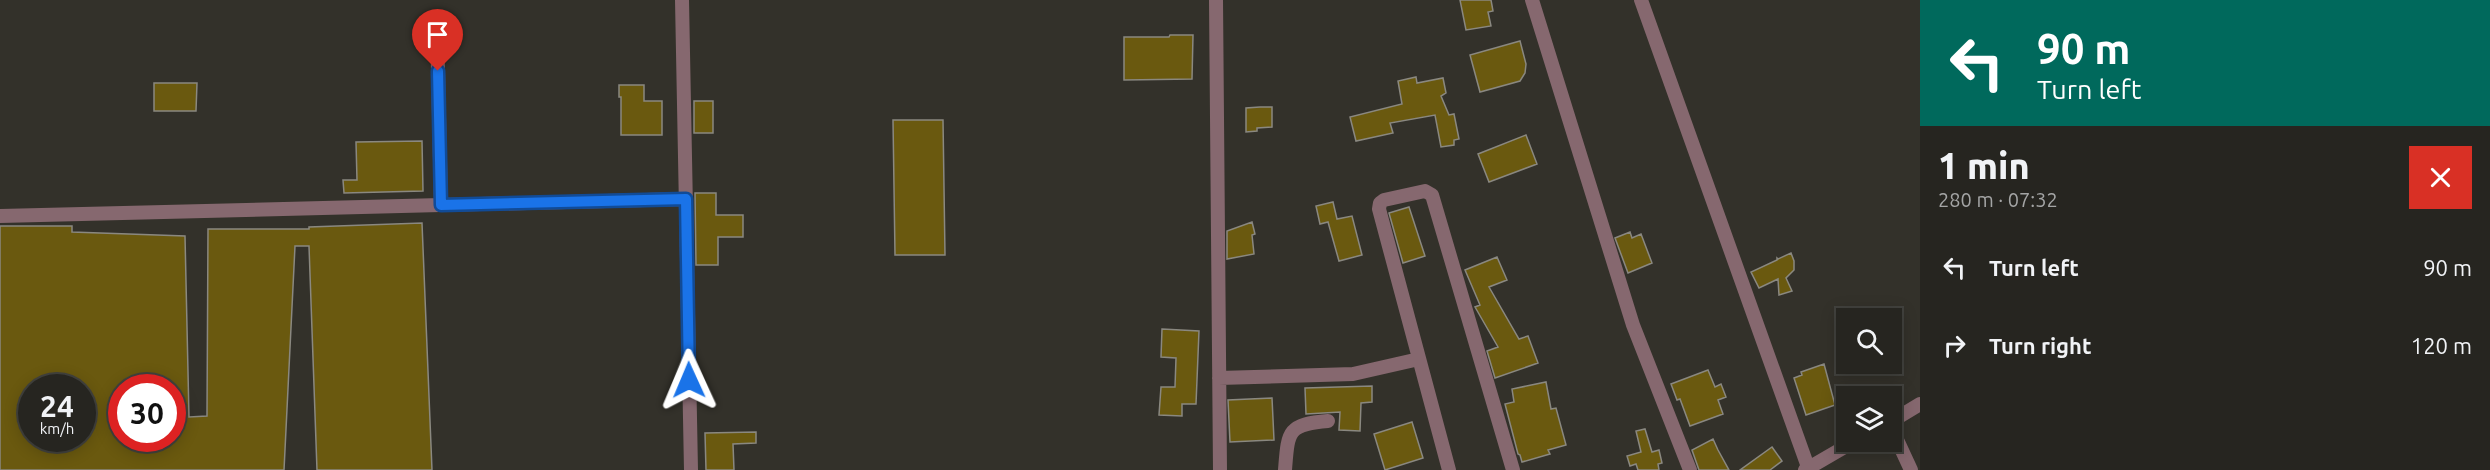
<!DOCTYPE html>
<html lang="en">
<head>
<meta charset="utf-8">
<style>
  :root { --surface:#262520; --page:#32312d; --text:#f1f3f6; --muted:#a4a5a5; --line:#42423e }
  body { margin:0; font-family:Ubuntu,sans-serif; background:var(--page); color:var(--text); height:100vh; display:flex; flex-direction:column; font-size:22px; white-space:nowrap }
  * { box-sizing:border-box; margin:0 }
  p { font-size:20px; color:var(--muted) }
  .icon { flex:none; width:33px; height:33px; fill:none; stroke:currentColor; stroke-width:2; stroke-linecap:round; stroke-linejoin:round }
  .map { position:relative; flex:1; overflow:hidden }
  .drawer { display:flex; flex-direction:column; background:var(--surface); width:570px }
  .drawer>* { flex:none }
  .banner { background:#00695c; color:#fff; overflow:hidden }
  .buttons { position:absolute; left:1836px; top:308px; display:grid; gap:12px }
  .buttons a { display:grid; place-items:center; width:66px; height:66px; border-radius:0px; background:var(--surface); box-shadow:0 3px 15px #0003,0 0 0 2px var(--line); font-size:30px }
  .speed { position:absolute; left:18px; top:374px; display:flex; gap:12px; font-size:30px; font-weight:700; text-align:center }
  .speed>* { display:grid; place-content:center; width:78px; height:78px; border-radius:50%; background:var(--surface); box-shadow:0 3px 15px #0003,0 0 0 2px var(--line); line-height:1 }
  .speed small { font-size:15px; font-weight:400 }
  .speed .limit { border:9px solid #d22; background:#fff; color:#111 }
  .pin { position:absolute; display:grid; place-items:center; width:51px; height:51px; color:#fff; margin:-62px -26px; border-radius:50% 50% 50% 0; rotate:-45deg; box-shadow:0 0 6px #0007 }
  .pin .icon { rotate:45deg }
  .me { position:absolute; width:66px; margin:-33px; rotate:359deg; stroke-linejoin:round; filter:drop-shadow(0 0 4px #0008) }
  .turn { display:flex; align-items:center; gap:21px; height:126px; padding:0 18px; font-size:27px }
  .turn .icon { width:78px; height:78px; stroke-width:2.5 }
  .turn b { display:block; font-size:42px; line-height:51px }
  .round { display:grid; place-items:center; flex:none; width:63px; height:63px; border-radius:0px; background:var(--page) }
  .summary { display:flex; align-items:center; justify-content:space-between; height:102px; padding:0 18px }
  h1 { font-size:36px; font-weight:800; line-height:45px }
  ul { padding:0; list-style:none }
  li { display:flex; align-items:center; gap:18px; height:78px; padding:0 18px }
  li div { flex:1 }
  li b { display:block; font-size:22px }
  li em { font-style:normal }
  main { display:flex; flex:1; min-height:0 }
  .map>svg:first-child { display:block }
</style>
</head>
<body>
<main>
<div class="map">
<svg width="1920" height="470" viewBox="0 0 1920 470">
  <rect width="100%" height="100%" fill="#33312a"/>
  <!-- building -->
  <path fill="#6a590f" stroke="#8a8880" stroke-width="1.5" fill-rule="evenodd" d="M1460,0H1491L1493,11L1488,12L1491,26L1466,30Z
    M1170,35H1193L1192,79L1124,80V37H1169Z
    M1520,41L1526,64L1525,73L1520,81L1480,92L1470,55Z
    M1416,77L1417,83L1443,78L1446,93L1441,96L1449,115L1454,114L1459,139L1454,140V145L1441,147L1435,115L1390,123L1393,133L1356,141L1350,117L1402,104L1398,81Z
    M154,83H197L196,111H154Z
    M619,85H644V101H662V135H621V97H619Z
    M694,101H713V133H694Z
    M1260,107H1272V127L1257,128V131L1246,132V108Z
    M893,120H943L945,255H895Z
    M1526,135L1537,164L1489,182L1478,154Z
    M422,141L423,191L344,193L343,180H357L356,142Z
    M695,193H716V215H743V237H718V265H696Z
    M1333,202L1337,219L1352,216L1362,255L1339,261L1328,222L1320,224L1316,206Z
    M1409,207L1425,256L1403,263L1389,213Z
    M1252,222L1255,234L1252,235L1254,254L1227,259V231Z
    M422,223L432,470H317L309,246H295L284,470H0V226H72V232L185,236L189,417L207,416L208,229H309V227ZM32,387H86L87,438H32ZM122,387H172V438H122Z
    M1630,232L1632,238L1641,234L1652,263L1628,273L1615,238Z
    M1791,253L1794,261V270L1786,278L1792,291L1779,295L1778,279L1759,288L1751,272L1777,260V258L1778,259Z
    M1497,257L1507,280L1489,287L1519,339L1528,336L1538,363L1495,378L1487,351L1498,347L1475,307L1480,305L1465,270Z
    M1162,329L1199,331L1196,404H1182V416L1159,415L1161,387H1175L1176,358L1161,357Z
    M1824,364L1835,405L1806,415L1794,378L1802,375L1801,372Z
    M1708,370L1715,387L1721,384L1726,397L1718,400L1723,414L1690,426L1680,399L1677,400L1671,384Z
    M1546,382L1551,409L1556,408L1566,445L1548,450L1550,454L1522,462L1520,455L1518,454L1505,404L1514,402L1512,389Z
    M1372,386V402L1361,403L1360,431L1339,430L1340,412L1306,414L1305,388Z
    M1272,398L1274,440L1230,442L1228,400Z
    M1412,422L1423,458L1385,470L1374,434Z
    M1645,429L1652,452L1659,450L1662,463L1658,464L1659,470H1638L1636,464L1630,466L1627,456L1641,452L1636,431Z
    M756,432V443L733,444L734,470H706L705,433Z
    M1713,439L1718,450L1729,470H1699L1692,450Z
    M1772,447L1782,461L1770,470H1740Z"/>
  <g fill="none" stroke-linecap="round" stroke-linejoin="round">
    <!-- street -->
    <path stroke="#86686f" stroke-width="14" d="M682,0L691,470
      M1216,0L1220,470
      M1532,0L1633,325L1690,470
      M1641,0L1808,467
      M437,27L441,205
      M0,216L685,199
      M1219,378L1353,374L1419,359
      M1892,421L1920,404
      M1892,429L1911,470
      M1285,470C1288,432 1287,424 1328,421
      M1449,470L1379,209L1380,203L1384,200L1425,191L1432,195L1513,470
      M1805,470L1855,441"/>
  </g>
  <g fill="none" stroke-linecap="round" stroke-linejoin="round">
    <!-- route casing -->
    <g stroke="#114b97" stroke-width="15">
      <path id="route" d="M438,71L441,205L686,199L689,380"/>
    </g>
    <!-- route -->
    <use href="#route" stroke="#1a73e8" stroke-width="10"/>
  </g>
</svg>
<div class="buttons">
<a><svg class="icon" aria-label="search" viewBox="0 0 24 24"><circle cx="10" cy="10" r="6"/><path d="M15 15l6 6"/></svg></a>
<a><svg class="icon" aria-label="layers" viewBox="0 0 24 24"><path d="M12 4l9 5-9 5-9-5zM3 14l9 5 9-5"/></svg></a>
</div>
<div class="speed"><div>24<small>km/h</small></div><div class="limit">30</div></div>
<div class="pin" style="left:438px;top:71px;background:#d93025"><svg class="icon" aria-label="arrive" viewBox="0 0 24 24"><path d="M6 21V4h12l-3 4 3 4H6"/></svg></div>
<svg class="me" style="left:689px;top:380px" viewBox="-20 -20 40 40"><path d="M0-17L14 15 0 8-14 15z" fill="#1a73e8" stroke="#fff" stroke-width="4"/></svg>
</div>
<section class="drawer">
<div class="banner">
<div class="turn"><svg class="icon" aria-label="left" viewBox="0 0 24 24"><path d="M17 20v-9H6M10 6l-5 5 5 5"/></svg><div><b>90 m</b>Turn left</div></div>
</div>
<div class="summary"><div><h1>1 min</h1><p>280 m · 07:32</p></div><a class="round" style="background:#d93025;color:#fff"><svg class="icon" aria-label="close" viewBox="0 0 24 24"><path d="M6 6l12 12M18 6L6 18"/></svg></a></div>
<ul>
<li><svg class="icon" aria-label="left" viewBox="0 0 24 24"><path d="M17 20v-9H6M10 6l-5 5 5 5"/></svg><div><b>Turn left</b></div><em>90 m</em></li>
<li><svg class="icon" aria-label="right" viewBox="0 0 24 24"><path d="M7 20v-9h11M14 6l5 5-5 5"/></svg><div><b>Turn right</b></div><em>120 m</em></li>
</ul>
</section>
</main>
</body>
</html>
